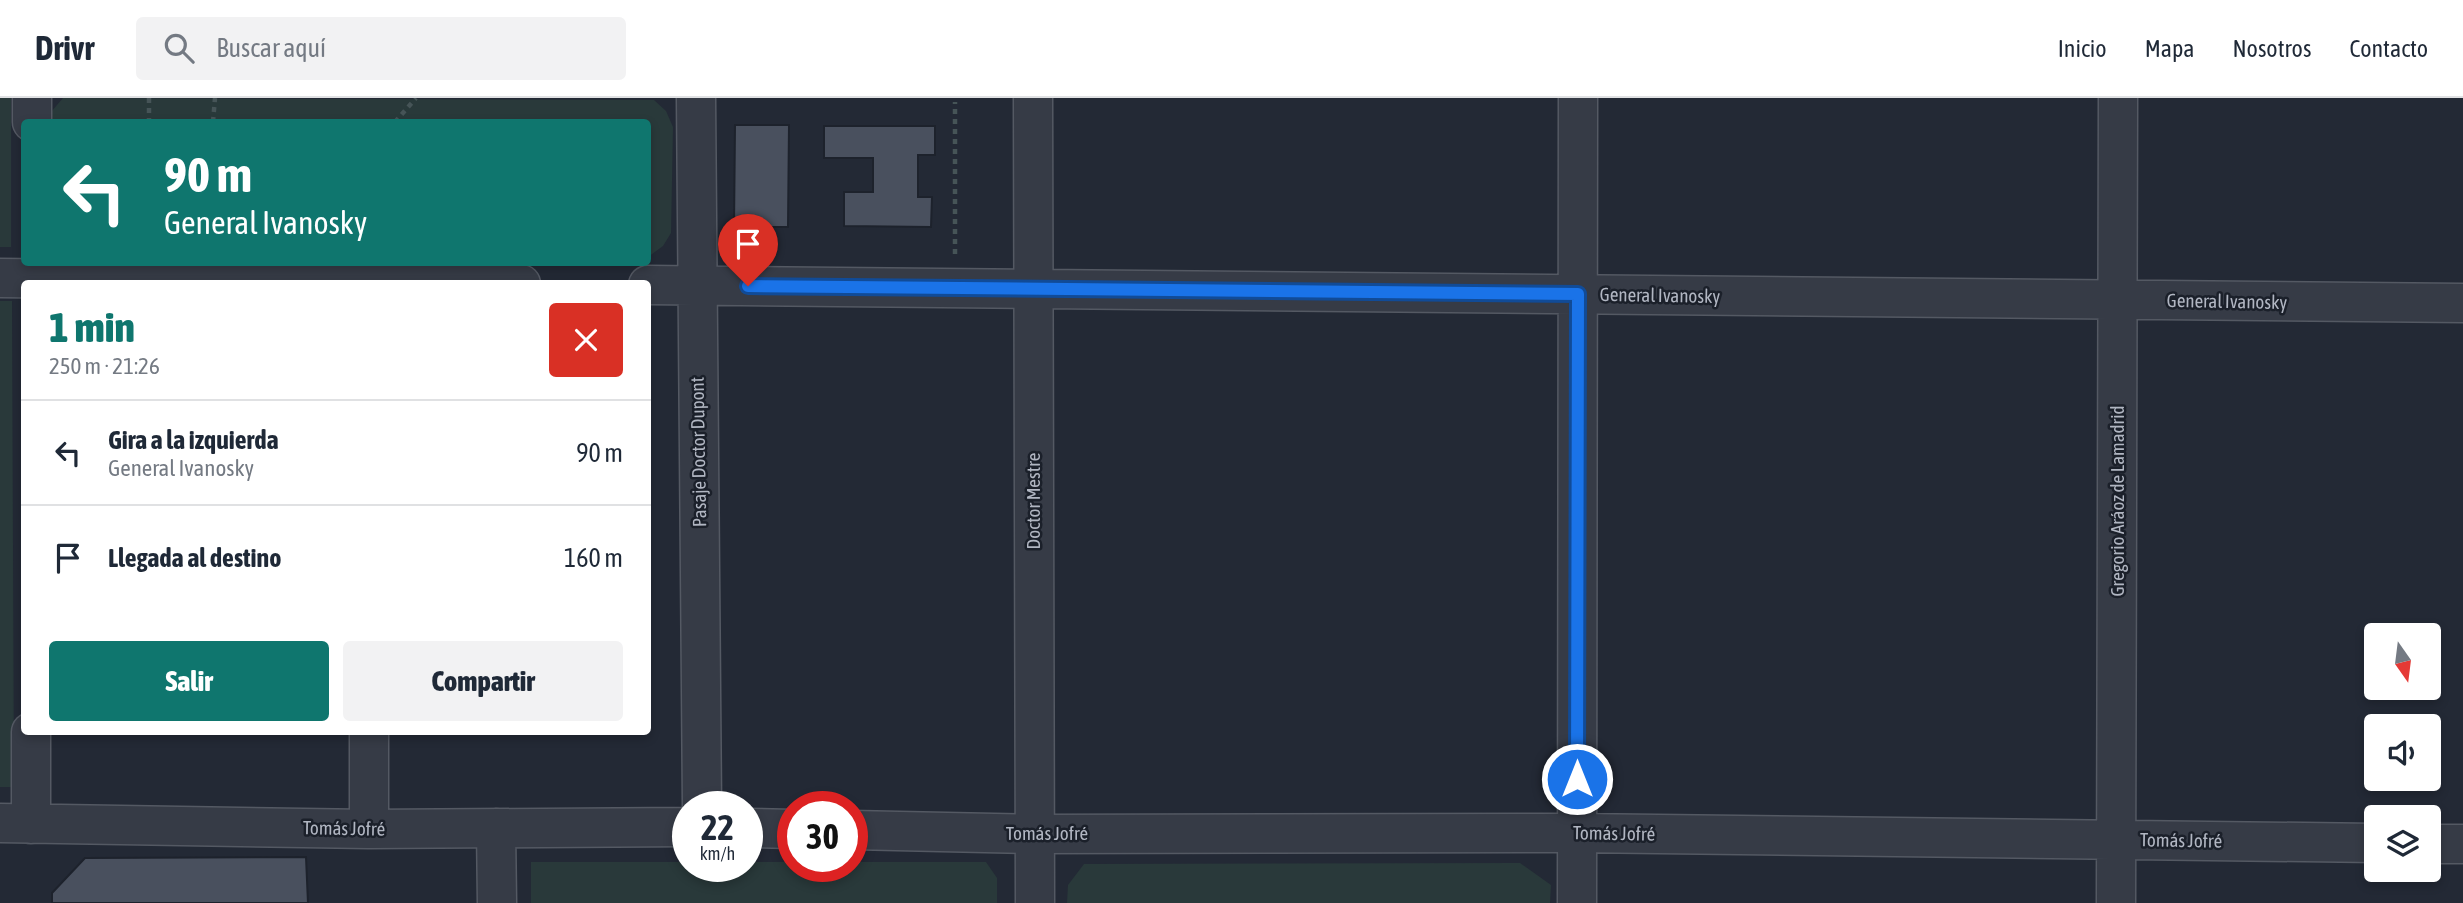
<!DOCTYPE html>
<html lang="es">
<head>
<meta charset="utf-8">
<style>
  :root { --surface:#fff; --page:#f2f2f3; --text:#1f2937; --muted:#747a83; --line:#e0e1e3; --accent:#0f766e }
  body { margin:0; font-family:"Asap Condensed",sans-serif; background:var(--page); color:var(--text); height:100vh; display:flex; flex-direction:column; font-size:26px; white-space:nowrap }
  * { box-sizing:border-box; margin:0 }
  p { font-size:23px; color:var(--muted) }
  .icon { flex:none; width:38px; height:38px; fill:none; stroke:currentColor; stroke-width:2; stroke-linecap:round; stroke-linejoin:round }
  .map { position:relative; flex:1; overflow:hidden }
  .details { position:absolute; left:21px; top:182px; width:630px; height:455px; display:flex; flex-direction:column; background:var(--surface); border-radius:7px; box-shadow:0 4px 10px #0003 }
  .details>* { flex:none }
  .banner { position:absolute; left:21px; top:21px; width:630px; height:147px; border-radius:7px; box-shadow:0 4px 10px #0003; background:#0f766e; color:#fff; overflow:hidden }
  .needle { width:46px; rotate:166deg }
  .controls { position:absolute; left:2364px; top:525px; display:grid; gap:14px }
  .controls a { display:grid; place-items:center; width:77px; height:77px; border-radius:7px; background:var(--surface); box-shadow:0 4px 10px #0003; font-size:35px }
  .speed { position:absolute; left:672px; top:693px; display:flex; gap:14px; font-size:35px; font-weight:700; text-align:center }
  .speed>* { display:grid; place-content:center; width:91px; height:91px; border-radius:50%; background:var(--surface); box-shadow:0 4px 10px #0003; line-height:1 }
  .speed small { font-size:18px; font-weight:400 }
  .speed .limit { border:10px solid #d22; background:#fff; color:#111 }
  .pin { position:absolute; display:grid; place-items:center; width:60px; height:60px; color:#fff; margin:-72px -30px; border-radius:50% 50% 50% 0; rotate:-45deg; box-shadow:0 0 7px #0007 }
  .pin .icon { rotate:45deg }
  .me { position:absolute; width:77px; margin:-38px; rotate:0deg; stroke-linejoin:round; filter:drop-shadow(0 0 5px #0008) }
  .turn { display:flex; align-items:center; gap:24px; height:147px; padding:0 28px; font-size:32px }
  .turn .icon { width:91px; height:91px; stroke-width:2.5 }
  .turn b { display:block; font-size:49px; line-height:60px }
  .round { display:grid; place-items:center; flex:none; width:74px; height:74px; border-radius:7px; background:var(--page) }
  .overview { display:flex; align-items:center; justify-content:space-between; height:119px; padding:0 28px }
  h1 { font-size:42px; font-weight:800; line-height:52px; color:var(--accent) }
  .action { display:flex; gap:14px; margin-top:auto; padding:14px 28px }
  .action a { flex:1; height:80px; border-radius:7px; background:var(--accent); color:#fff; font-size:28px; font-weight:800; line-height:80px; text-align:center }
  .action a+a { background:var(--page); color:var(--text) }
  ul { padding:0; list-style:none }
  li { display:flex; align-items:center; gap:21px; height:105px; padding:0 28px; border-top:2px solid var(--line) }
  li div { flex:1 }
  li b { display:block; font-size:26px }
  li em { font-style:normal }
  header { display:flex; align-items:center; gap:42px; box-sizing:border-box; height:98px; padding:0 35px; background:var(--surface); border-bottom:2px solid var(--line) }
  header strong { font-size:33px }
  nav { display:flex; gap:38px; margin-inline-start:auto; font-size:24px }
  .search { width:490px; height:63px; background:var(--page); display:flex; align-items:center; gap:18px; box-sizing:border-box; padding:0 24px; border-radius:7px; color:var(--muted); font-size:26px }
  .map>svg:first-child { display:block }
</style>
</head>
<body>
<header>
<strong>Drivr</strong>
<div class="search"><svg class="icon" aria-label="search" viewBox="0 0 24 24"><circle cx="10" cy="10" r="6"/><path d="M15 15l6 6"/></svg>Buscar aquí</div>
<nav><a>Inicio</a><a>Mapa</a><a>Nosotros</a><a>Contacto</a></nav>
</header>
<div class="map">
<svg width="2463" height="805" viewBox="0 0 2463 805">
  <rect width="100%" height="100%" fill="#232935"/>
  <!-- green -->
  <path fill="#29393a" d="M0,0H11V149H0Z
    M63,0L654,2L666,13L673,29L671,135L663,148L648,159V24H51V14Z
    M0,203H12L14,689H0Z
    M531,764H688V768H747V764H793V768H852V764H986L997,780V805H531Z
    M1520,765L1551,787L1550,805H1067L1068,787L1084,766Z"/>
  <!-- building -->
  <path fill="#49505e" stroke="#1d222c" stroke-width="2" d="M735,27H789L788,129H734Z
    M824,28H935V57H918V99H932L931,129L844,128V94H873V60H824Z
    M306,759L308,805H52V795L85,760Z"/>
  <g fill="none" stroke-linecap="round" stroke-linejoin="round">
    <!-- minor casing -->
    <g stroke="#545963" stroke-width="41">
      <path id="minor" d="M696,0L702,709
        M1033,0L1035,805
        M32,24V0
        M0,180L521,186
        M648,187L2463,205
        M0,725L369,731L688,729
        M31,726V634
        M496,730L497,805
        M747,730L793,731
        M369,731V634
        M852,732L1035,736L1577,735L2376,745
        M2429,746H2463
        M1577,805L1578,0
        M2116,805L2118,0"/>
    </g>
    <!-- path -->
    <path stroke="#465457" stroke-width="4.5" stroke-dasharray="5 5" stroke-linecap="butt" d="M149,0V24
      M213,24L215,0
      M395,24L416,0
      M955,156V4"/>
    <!-- minor -->
    <use href="#minor" stroke="#363b46" stroke-width="38"/>
  </g>
  <g fill="none" stroke-linecap="round" stroke-linejoin="round">
    <!-- route casing -->
    <g stroke="#114b97" stroke-width="18">
      <path id="route" d="M748,188L1578,196L1577,681"/>
    </g>
    <!-- route -->
    <use href="#route" stroke="#1a73e8" stroke-width="12"/>
  </g>
  <g text-anchor="middle" stroke-width="5" stroke-linejoin="round" paint-order="stroke">
    <!-- street labels -->
    <g font-size="19" fill="#b1b6c2" stroke="#1b202a">
      <text transform="translate(1660 197) rotate(1)" y="7">General Ivanosky</text>
      <text transform="translate(2227 203) rotate(1)" y="7">General Ivanosky</text>
      <text transform="translate(698 354) rotate(-91)" y="7">Pasaje Doctor Dupont</text>
      <text transform="translate(1033 403) rotate(-90)" y="7">Doctor Mestre</text>
      <text transform="translate(2117 403) rotate(-90)" y="7">Gregorio Aráoz de Lamadrid</text>
      <text transform="translate(344 730) rotate(1)" y="7">Tomás Jofré</text>
      <text x="1047" y="742">Tomás Jofré</text>
      <text transform="translate(1614 735) rotate(1)" y="7">Tomás Jofré</text>
      <text transform="translate(2181 742) rotate(1)" y="7">Tomás Jofré</text>
    </g>
  </g>
</svg>
<div class="controls">
<a><svg class="needle" viewBox="-14 -14 28 28"><path d="M0-13l5 13h-10z" fill="#e53935"/><path d="M0 13l5-13h-10z" fill="#747a83"/></svg></a>
<a><svg class="icon" aria-label="sound" viewBox="0 0 24 24"><path d="M4 9h4l5-4v14l-5-4H4zM17 9q2 3 0 6"/></svg></a>
<a><svg class="icon" aria-label="layers" viewBox="0 0 24 24"><path d="M12 4l9 5-9 5-9-5zM3 14l9 5 9-5"/></svg></a>
</div>
<div class="speed"><div>22<small>km/h</small></div><div class="limit">30</div></div>
<div class="pin" style="left:748px;top:188px;background:#d93025"><svg class="icon" aria-label="arrive" viewBox="0 0 24 24"><path d="M6 21V4h12l-3 4 3 4H6"/></svg></div>
<svg class="me" style="left:1577px;top:681px" viewBox="-20 -20 40 40"><circle r="17" fill="#1a73e8" stroke="#fff" stroke-width="3"/><path d="M0-11L8 9 0 5-8 9z" fill="#fff"/></svg>
<div class="banner">
<div class="turn"><svg class="icon" aria-label="left" viewBox="0 0 24 24"><path d="M17 20v-9H6M10 6l-5 5 5 5"/></svg><div><b>90 m</b>General Ivanosky</div></div>
</div>
<section class="details">
<div class="overview"><div><h1>1 min</h1><p>250 m · 21:26</p></div><a class="round" style="background:#d93025;color:#fff"><svg class="icon" aria-label="close" viewBox="0 0 24 24"><path d="M6 6l12 12M18 6L6 18"/></svg></a></div>
<ul>
<li><svg class="icon" aria-label="left" viewBox="0 0 24 24"><path d="M17 20v-9H6M10 6l-5 5 5 5"/></svg><div><b>Gira a la izquierda</b><p>General Ivanosky</p></div><em>90 m</em></li>
<li><svg class="icon" aria-label="arrive" viewBox="0 0 24 24"><path d="M6 21V4h12l-3 4 3 4H6"/></svg><div><b>Llegada al destino</b></div><em>160 m</em></li>
</ul>
<div class="action"><a>Salir</a><a>Compartir</a></div>
</section>
</div>
</body>
</html>
